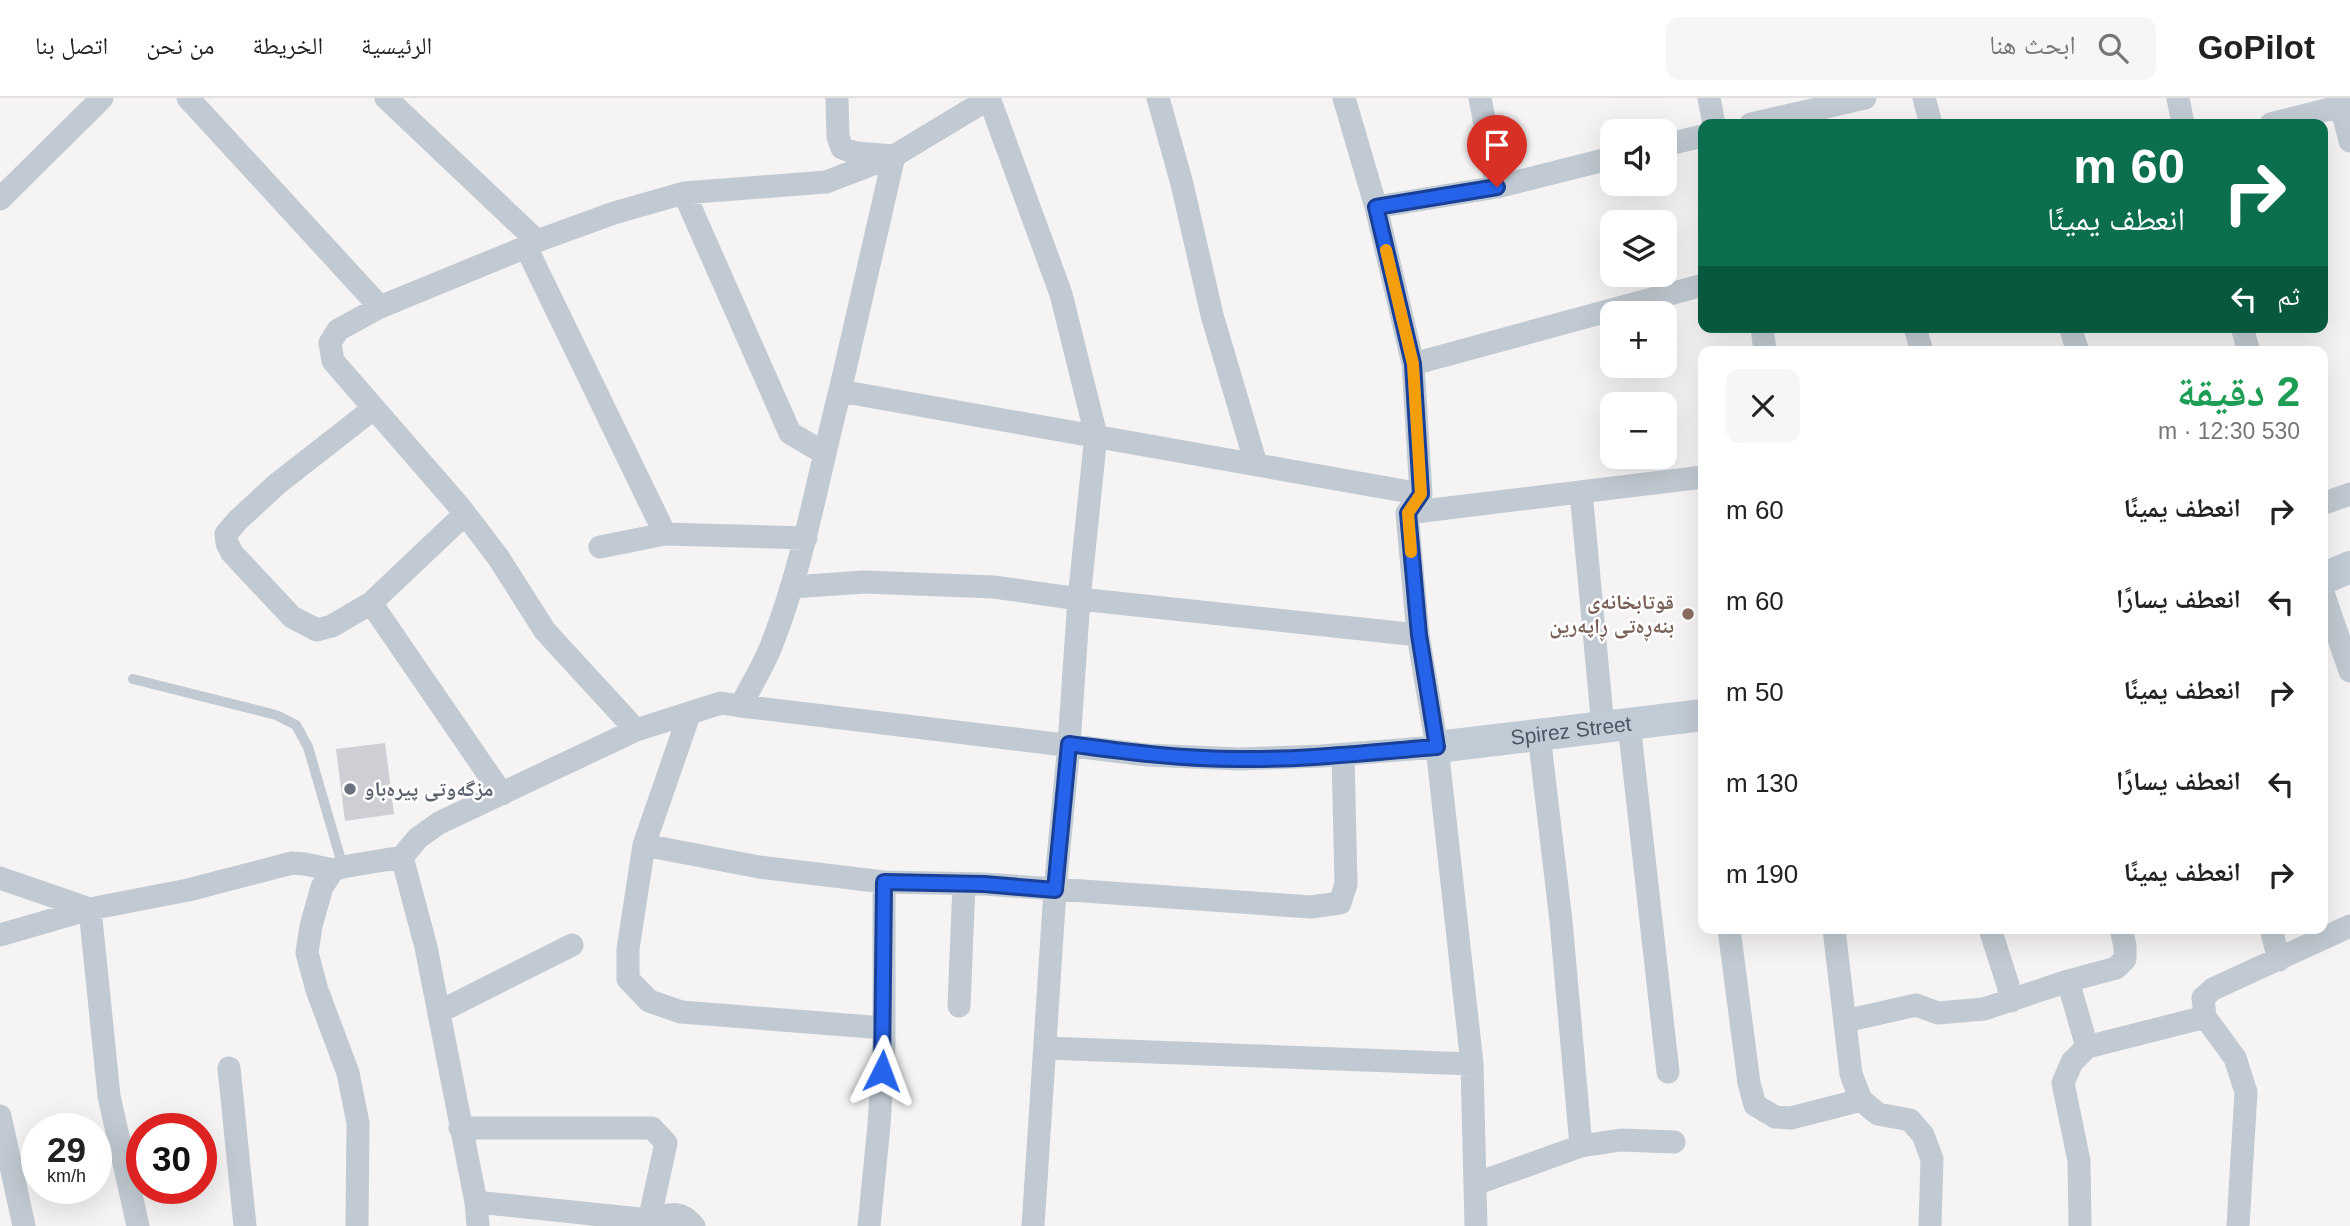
<!DOCTYPE html>
<html lang="ar">
<head>
<meta charset="utf-8">
<style>
  :root { --surface:#fff; --page:#f6f6f6; --text:#222; --muted:#767676; --line:#e0e0e0 }
  body { margin:0; font-family:Arial,"Noto Naskh Arabic",sans-serif; background:var(--page); color:var(--text); direction:rtl; height:100vh; display:flex; flex-direction:column; font-size:26px; white-space:nowrap }
  * { box-sizing:border-box; margin:0 }
  p { font-size:23px; color:var(--muted) }
  .icon { flex:none; width:38px; height:38px; fill:none; stroke:currentColor; stroke-width:2; stroke-linecap:round; stroke-linejoin:round }
  .map { position:relative; flex:1; overflow:hidden; direction:ltr }
  .sheet { position:absolute; left:1698px; top:248px; width:630px; height:588px; display:flex; flex-direction:column; background:var(--surface); border-radius:14px; box-shadow:0 7px 28px #0002; direction:rtl }
  .sheet>* { flex:none }
  .top-card { position:absolute; left:1698px; top:21px; width:630px; height:214px; border-radius:14px; box-shadow:0 7px 28px #0002; direction:rtl; background:#0b6e4f; color:#fff; overflow:hidden }
  .tools { position:absolute; left:1600px; top:21px; display:grid; gap:14px }
  .tools a { display:grid; place-items:center; width:77px; height:77px; border-radius:14px; background:var(--surface); box-shadow:0 7px 28px #0002; font-size:35px }
  .speed { position:absolute; left:21px; top:1015px; display:flex; gap:14px; font-size:35px; font-weight:700; text-align:center }
  .speed>* { display:grid; place-content:center; width:91px; height:91px; border-radius:50%; background:var(--surface); box-shadow:0 7px 28px #0002; line-height:1 }
  .speed small { font-size:18px; font-weight:400 }
  .speed .limit { border:10px solid #d22; background:#fff; color:#111 }
  .pin { position:absolute; display:grid; place-items:center; width:60px; height:60px; color:#fff; margin:-72px -30px; border-radius:50% 50% 50% 0; rotate:-45deg; box-shadow:0 0 7px #0007 }
  .pin .icon { rotate:45deg }
  .me { position:absolute; width:77px; margin:-38px; rotate:3deg; stroke-linejoin:round; filter:drop-shadow(0 0 5px #0008) }
  .turn { display:flex; align-items:center; gap:24px; height:147px; padding:0 28px; font-size:32px }
  .turn .icon { width:91px; height:91px; stroke-width:2.5 }
  .turn b { display:block; font-size:49px; line-height:60px }
  .then { display:flex; align-items:center; height:66px; padding:0 28px; background:#0003; gap:14px; font-size:26px }
  .round { display:grid; place-items:center; flex:none; width:74px; height:74px; border-radius:14px; background:var(--page) }
  .overview { display:flex; align-items:center; justify-content:space-between; height:119px; padding:0 28px }
  h1 { font-size:42px; font-weight:700; line-height:52px; color:#1e9e55 }
  ul { padding:0; list-style:none }
  li { display:flex; align-items:center; gap:21px; height:91px; padding:0 28px }
  li div { flex:1 }
  li b { display:block; font-size:26px }
  li em { font-style:normal }
  header { display:flex; align-items:center; gap:42px; box-sizing:border-box; height:98px; padding:0 35px; background:var(--surface); border-bottom:2px solid var(--line) }
  header strong { font-size:33px }
  nav { display:flex; gap:38px; margin-inline-start:auto; font-size:24px }
  .search { width:490px; height:63px; background:var(--page); display:flex; align-items:center; gap:18px; box-sizing:border-box; padding:0 24px; border-radius:14px; color:var(--muted); font-size:26px }
  .map>svg:first-child { display:block }
</style>
</head>
<body>
<header>
<strong>GoPilot</strong>
<div class="search"><svg class="icon" aria-label="search" viewBox="0 0 24 24"><circle cx="10" cy="10" r="6"/><path d="M15 15l6 6"/></svg>ابحث هنا</div>
<nav><a>الرئيسية</a><a>الخريطة</a><a>من نحن</a><a>اتصل بنا</a></nav>
</header>
<div class="map">
<svg width="2350" height="1128" viewBox="0 0 2350 1128">
  <rect width="100%" height="100%" fill="#f5f3f3"/>
  <!-- building -->
  <path fill="#cdcfd5" d="M385,645L394,716L345,723L336,651Z"/>
  <g fill="none" stroke-linecap="round" stroke-linejoin="round">
    <!-- lane -->
    <path stroke="#c1cad2" stroke-width="10" d="M133,581L276,617L296,627L308,649L343,769"/>
    <!-- street -->
    <path stroke="#c1cad2" stroke-width="23" d="M188,0L380,209
      M386,0L537,143
      M837,0L838,39L842,50L856,55L894,58L840,293
      M989,0L1061,196L1096,337L1079,501L1069,646L1055,792L1033,1128
      M1158,0L1182,86L1212,217L1256,366
      M1344,0L1376,109L1413,266L1421,396L1407,415L1418,537L1437,649L1472,966L1476,1128
      M1480,0L1497,89
      M1709,0L1714,26
      M1924,0L1931,26
      M2178,0L2183,26
      M2339,0L2350,43
      M1751,26L1865,0
      M2271,26L2350,6
      M1664,47L1703,38
      M684,95L790,335L824,355
      M0,101L102,0
      M1376,109L1497,89L1612,60
      M526,149L665,436
      M1762,229L1765,254
      M1915,229L1922,254
      M2070,229L2078,254
      M2242,229L2249,254
      M1413,266L1703,187
      M373,311L277,386L238,422L226,436L227,445L232,455L292,519L317,532L332,528L371,505L502,696
      M1581,394L1603,629
      M2322,406L2350,396
      M1407,415L1703,379
      M600,449L665,436L806,440
      M792,489L864,484L994,489L1079,501L1418,537
      M2322,492L2350,573
      M371,505L465,416
      M741,608L1147,657L1240,661L1321,658L1437,649
      M689,617L644,747L628,851V881L649,903L681,914L884,930
      M1629,626L1668,974
      M636,632L545,533L498,459L459,408L333,263L330,245L338,232L380,209L526,149L537,143L614,115L684,95L826,84L894,58L990,0
      M1539,637L1561,823L1581,1048
      M644,747L759,769L884,784L984,786L1311,809L1340,805L1346,786L1343,657
      M0,780L90,811L188,792L292,765L305,766L333,772
      M1729,831L1749,985L1755,1007L1775,1019L1791,1020L1861,1002
      M1834,831L1851,976L1861,1002L1878,1016L1910,1022L1923,1037L1932,1061L1930,1128
      M1990,831L2008,887L2011,903
      M2271,831L2279,862
      M0,837L90,811L109,998L138,1128
      M2068,883L2087,949
      M959,908L964,786
      M439,914L572,847
      M1845,923L1916,907L1938,915L1984,911L2068,883L2116,870L2125,861V848L2121,831
      M1046,950L1472,966
      M229,970L245,1128
      M0,1018L24,1128
      M460,1030H652L666,1045L648,1128
      M1475,1086L1581,1048L1621,1042L1674,1044
      M476,1104L650,1122C670,1116 679,1111 694,1128
      M357,1128L358,1025L348,975L317,892L307,855L311,828L322,789L333,772L343,769L402,759
      M478,1128L476,1104L426,849L402,759L418,740L439,725L636,632L721,605L741,608C751,587 764,567 772,546C804,464 818,378 840,293L1421,396
      M869,1128L879,1027L884,946V784
      M2080,1128L2079,1063L2063,985L2072,964L2087,949L2205,919
      M2238,1128L2246,994L2235,960L2205,919L2203,900L2213,891L2350,828"/>
    <!-- secondary -->
    <g stroke="#c1cbd6" stroke-width="32">
      <path d="M2322,481L2350,469"/>
      <path id="s1" d="M1437,649L1703,617"/>
    </g>
  </g>
  <g fill="none" stroke-linecap="round" stroke-linejoin="round">
    <!-- route casing -->
    <g stroke="#184099" stroke-width="18">
      <path id="route" d="M882,973L884,784L984,786L1055,792L1069,646C1126,654 1182,661 1239,661C1305,662 1372,654 1437,649L1419,537L1408,415L1421,396L1413,266L1376,109L1497,89"/>
    </g>
    <!-- route -->
    <use href="#route" stroke="#2563eb" stroke-width="12"/>
    <!-- slow -->
    <path stroke="#f59e0b" stroke-width="12" d="M1386,152L1413,266L1421,396L1408,415L1411,454"/>
  </g>
  <!-- markers -->
  <circle fill="#8d6e63" stroke="#fff" stroke-width="2.5" cx="1688" cy="516" r="7"/>
  <circle fill="#6b7280" stroke="#fff" stroke-width="2.5" cx="350" cy="691" r="7"/>
  <g text-anchor="middle" stroke-width="5" stroke-linejoin="round" paint-order="stroke">
    <!-- education labels -->
    <g font-size="21" font-weight="bold" fill="#785e54" stroke="#fff" text-anchor="end">
      <text x="1674" y="511">قوتابخانەی<tspan x="1674" dy="24">بنەڕەتی ڕاپەرین</tspan></text>
    </g>
    <!-- street labels -->
    <g font-size="21" fill="#4a5661" stroke="#fff">
      <text dy="7" stroke="none"><textPath href="#s1" startOffset="135">Spirez Street</textPath></text>
    </g>
    <!-- worship labels -->
    <g font-size="21" font-weight="bold" fill="#5b616d" stroke="#fff" text-anchor="start">
      <text x="364" y="698">مزگەوتی پیرەباو</text>
    </g>
  </g>
</svg>
<div class="tools">
<a><svg class="icon" aria-label="sound" viewBox="0 0 24 24"><path d="M4 9h4l5-4v14l-5-4H4zM17 9q2 3 0 6"/></svg></a>
<a><svg class="icon" aria-label="layers" viewBox="0 0 24 24"><path d="M12 4l9 5-9 5-9-5zM3 14l9 5 9-5"/></svg></a>
<a>+</a>
<a>−</a>
</div>
<div class="speed"><div>29<small>km/h</small></div><div class="limit">30</div></div>
<div class="pin" style="left:1497px;top:89px;background:#d93025"><svg class="icon" aria-label="arrive" viewBox="0 0 24 24"><path d="M6 21V4h12l-3 4 3 4H6"/></svg></div>
<svg class="me" style="left:882px;top:973px" viewBox="-20 -20 40 40"><path d="M0-17L14 15 0 8-14 15z" fill="#2563eb" stroke="#fff" stroke-width="4"/></svg>
<div class="top-card">
<div class="turn"><svg class="icon" aria-label="right" viewBox="0 0 24 24"><path d="M7 20v-9h11M14 6l5 5-5 5"/></svg><div><b>60 m</b>انعطف يمينًا</div></div>
<div class="then">ثم<svg class="icon" aria-label="left" viewBox="0 0 24 24"><path d="M17 20v-9H6M10 6l-5 5 5 5"/></svg></div>
</div>
<section class="sheet">
<div class="overview"><div><h1>2 دقيقة</h1><p>530 m · 12:30</p></div><a class="round"><svg class="icon" aria-label="close" viewBox="0 0 24 24"><path d="M6 6l12 12M18 6L6 18"/></svg></a></div>
<ul>
<li><svg class="icon" aria-label="right" viewBox="0 0 24 24"><path d="M7 20v-9h11M14 6l5 5-5 5"/></svg><div><b>انعطف يمينًا</b></div><em>60 m</em></li>
<li><svg class="icon" aria-label="left" viewBox="0 0 24 24"><path d="M17 20v-9H6M10 6l-5 5 5 5"/></svg><div><b>انعطف يسارًا</b></div><em>60 m</em></li>
<li><svg class="icon" aria-label="right" viewBox="0 0 24 24"><path d="M7 20v-9h11M14 6l5 5-5 5"/></svg><div><b>انعطف يمينًا</b></div><em>50 m</em></li>
<li><svg class="icon" aria-label="left" viewBox="0 0 24 24"><path d="M17 20v-9H6M10 6l-5 5 5 5"/></svg><div><b>انعطف يسارًا</b></div><em>130 m</em></li>
<li><svg class="icon" aria-label="right" viewBox="0 0 24 24"><path d="M7 20v-9h11M14 6l5 5-5 5"/></svg><div><b>انعطف يمينًا</b></div><em>190 m</em></li>
</ul>
</section>
</div>
</body>
</html>
